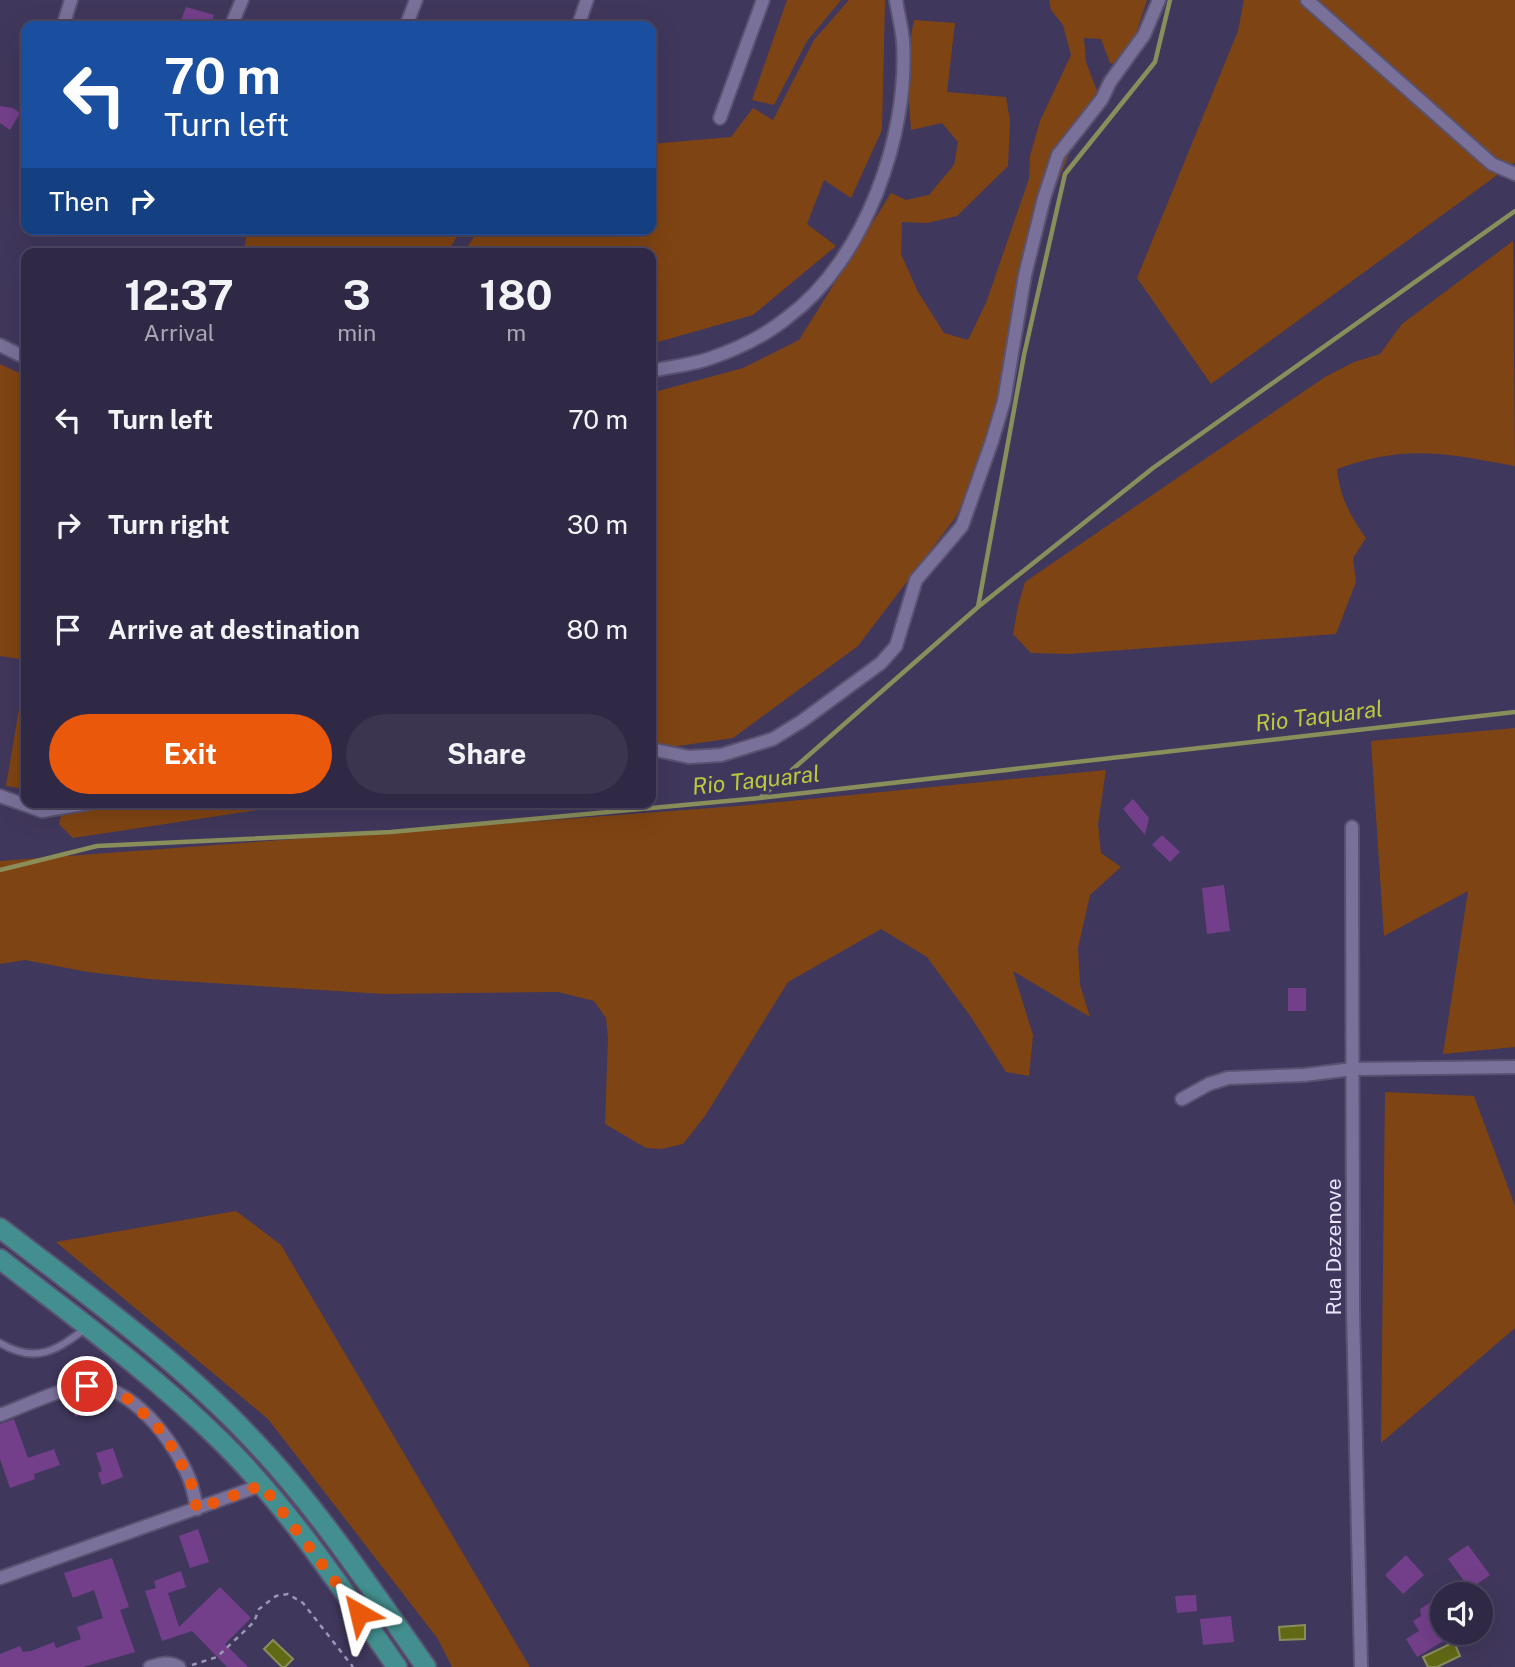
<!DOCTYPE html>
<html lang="en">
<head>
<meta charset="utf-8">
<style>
  :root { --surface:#302945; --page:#3c3550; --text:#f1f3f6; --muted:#a8a6b3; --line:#4b455e; --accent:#ea580c }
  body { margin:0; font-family:"Public Sans",sans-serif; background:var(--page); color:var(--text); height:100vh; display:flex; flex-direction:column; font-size:26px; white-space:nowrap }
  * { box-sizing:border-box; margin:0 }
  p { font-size:23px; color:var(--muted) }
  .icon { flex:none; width:38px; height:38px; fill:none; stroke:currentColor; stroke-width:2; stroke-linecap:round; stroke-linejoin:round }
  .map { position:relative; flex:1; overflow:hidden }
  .drawer { position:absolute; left:21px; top:248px; width:635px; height:560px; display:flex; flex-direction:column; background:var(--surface); border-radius:14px; box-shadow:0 7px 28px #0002,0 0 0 2px var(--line) }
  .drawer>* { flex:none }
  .hud { position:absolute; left:21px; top:21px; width:635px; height:214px; border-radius:14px; box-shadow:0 7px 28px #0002,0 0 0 2px var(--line); background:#1a4fa0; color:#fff; overflow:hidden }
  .fabs { position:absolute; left:1430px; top:1582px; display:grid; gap:14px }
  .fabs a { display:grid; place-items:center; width:63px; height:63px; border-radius:50%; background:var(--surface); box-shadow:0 7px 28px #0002,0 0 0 2px var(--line); font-size:35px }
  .pin { position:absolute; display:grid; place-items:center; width:60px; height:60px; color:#fff; margin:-30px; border:4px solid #fff; border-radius:50%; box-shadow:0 2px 7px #0007 }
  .me { position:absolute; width:77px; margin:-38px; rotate:323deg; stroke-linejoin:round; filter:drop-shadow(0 0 5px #0008) }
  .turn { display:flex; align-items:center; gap:24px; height:147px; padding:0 28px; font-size:32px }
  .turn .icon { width:91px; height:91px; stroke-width:2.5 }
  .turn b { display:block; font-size:49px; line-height:60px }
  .then { display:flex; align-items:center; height:66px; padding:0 28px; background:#0003; gap:14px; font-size:26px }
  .eta { display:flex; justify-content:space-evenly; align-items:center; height:119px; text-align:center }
  .eta b { font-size:42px; font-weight:700; line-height:49px }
  .button { display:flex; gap:14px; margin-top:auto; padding:14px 28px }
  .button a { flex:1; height:80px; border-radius:42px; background:var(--accent); color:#fff; font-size:28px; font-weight:700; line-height:80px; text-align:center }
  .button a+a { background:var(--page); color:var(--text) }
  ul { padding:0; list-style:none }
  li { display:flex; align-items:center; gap:21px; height:105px; padding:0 28px }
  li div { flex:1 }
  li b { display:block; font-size:26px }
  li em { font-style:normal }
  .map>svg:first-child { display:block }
</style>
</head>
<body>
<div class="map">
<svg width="1515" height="1667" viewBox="0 0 1515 1667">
  <rect width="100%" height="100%" fill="#40375c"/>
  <!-- green -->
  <path fill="#7f4413" d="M787,0H841L807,41L774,105L752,100Z
    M849,0H885L882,130L851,198L824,180L807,224L836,246L753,315L651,344V254H463L479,229H651V144L731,137L753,108L773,120L814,40Z
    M1049,0H1147L1134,40L1119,65L1110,63L1101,39L1084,38L1086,62L1097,91L1079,129L1028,256L1004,401L956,517L858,646L733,738L651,750V393L743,368L799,340L891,193L906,200L929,195L954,165L958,142L942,123L911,130L906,62L914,20L955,23L947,92L1006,97L1010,121L1008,166L957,216L927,223L902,222L901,254L918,292L944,333L968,340L986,303L1029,179L1030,156L1040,121L1071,55L1063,25L1051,10Z
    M1244,0H1515V162L1211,384L1137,278L1238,31Z
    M248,229H460L461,230L446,254H243Z
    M1513,241L1515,466C1446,453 1405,444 1337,469C1340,497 1350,516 1366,538L1353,558L1356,582L1336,634L1069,654L1031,653L1013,634L1018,606L1025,582L1325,377L1354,362L1380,354L1402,324Z
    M0,364L26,376V660L0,656Z
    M26,668V789L6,786Z
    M1515,728V1047L1443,1054L1468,891L1384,936L1371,741Z
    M1106,770L1098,824L1101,853L1121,867L1090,895L1078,948L1080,985L1090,1017L1013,971L1033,1035L1029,1076L1006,1072L971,1017L927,957L881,929L788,982L705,1116L683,1144L661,1149L646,1148L605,1124L608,1038L606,1018L594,1001L558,992L384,994L149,979L88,972L25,960L0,964V861L738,806Z
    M64,803H304L73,838L59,824Z
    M1385,1092L1474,1096L1515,1206V1328L1381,1443Z
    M236,1211L281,1245L530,1667H452L438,1639L268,1419L56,1242Z"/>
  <!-- water -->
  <path fill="#626915" stroke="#8a8e5a" stroke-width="2" d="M1305,1625V1639L1280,1640L1279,1627Z
    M273,1640L293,1659L285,1667H282L264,1649Z
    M1454,1642L1460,1656L1437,1667H1428L1423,1657Z"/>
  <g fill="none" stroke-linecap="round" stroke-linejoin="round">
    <!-- stream -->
    <path stroke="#8a8e5a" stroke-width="4.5" d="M978,607L1153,468L1515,211
      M761,797L978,607L1024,355L1065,174L1155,62L1170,0
      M0,870L97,846L391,832L760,798L1515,712"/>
  </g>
  <!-- building -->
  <path fill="#733f8a" d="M186,7L214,15L210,26H179Z
    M0,106L13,108L20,113L10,130L0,123Z
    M1133,799L1149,818L1145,835L1123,809Z
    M1162,835L1180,852L1170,862L1152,845Z
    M1224,885L1230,931L1207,934L1202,888Z
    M1288,988H1306V1011H1288Z
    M82,1396L88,1413L75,1417L68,1398Z
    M14,1419L28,1458L54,1449L60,1465L34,1474L35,1479L10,1488L0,1459V1424Z
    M113,1448L123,1477L102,1485L98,1473L102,1471L96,1453Z
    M198,1529L209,1562L190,1568L179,1536Z
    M1468,1545L1490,1575L1470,1589L1448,1559Z
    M1406,1555L1424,1575L1403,1594L1385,1575Z
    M112,1558L129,1607L120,1610L135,1652L83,1667H0V1654L20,1646L23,1652L31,1651L54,1642L56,1648L81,1639L77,1627L103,1618L94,1590L73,1598L64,1573Z
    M181,1571L186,1587L168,1593L179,1627L220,1587L251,1618L225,1644L248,1667H227L192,1631L162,1641L145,1591L156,1588L154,1581Z
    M1196,1595L1197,1611L1177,1613L1175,1596Z
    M1442,1595V1621L1436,1625L1445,1640L1417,1657L1406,1639L1419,1631L1413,1621L1421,1616L1420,1609Z
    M1231,1616L1234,1642L1203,1645L1200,1619Z"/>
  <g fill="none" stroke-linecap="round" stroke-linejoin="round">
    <!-- service casing -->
    <g stroke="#595271" stroke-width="10">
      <path id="service" d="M0,1343C36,1364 56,1351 86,1328"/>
    </g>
    <!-- minor casing -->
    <g stroke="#595271" stroke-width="16">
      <path id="minor" d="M1307,0L1492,164L1515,174
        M63,26L71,0
        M231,26L242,0
        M406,26L416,0
        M578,26L587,0
        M720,118L763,0
        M0,345L26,358
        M651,371C670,367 690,365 708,359C735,350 766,335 788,317C865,260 909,135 903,42C902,28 898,14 896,0
        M651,749L689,757L721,755L773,739L802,721L881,663L896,646L916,580L962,526L992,441L1004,401L1025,275L1044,198L1058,155L1102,99L1110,82L1144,35L1159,0
        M0,796L42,811L89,803
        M1352,827L1353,1310L1361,1667
        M1182,1099L1209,1084L1228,1078L1304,1075L1353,1069L1515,1067
        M0,1415C25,1406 60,1388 87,1386C131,1383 174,1441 189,1478C193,1488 195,1499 197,1509
        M0,1578L262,1485
        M150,1667C161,1664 168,1661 179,1667"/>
    </g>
    <!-- primary casing -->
    <g stroke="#595271" stroke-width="23">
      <path id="primary" d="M0,1228C87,1295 177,1359 252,1439C318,1508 371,1589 426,1667
        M0,1259C76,1318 153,1374 221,1441C289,1508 343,1590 397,1667"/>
    </g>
    <!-- path -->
    <path stroke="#9c96b4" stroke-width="2.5" stroke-dasharray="5 5" stroke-linecap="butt" d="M192,1665L217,1657L254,1622L259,1609L276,1596L288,1594L303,1603L353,1667"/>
    <!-- service -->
    <use href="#service" stroke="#7a719a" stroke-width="6"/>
    <!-- minor -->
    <use href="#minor" stroke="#7a719a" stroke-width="12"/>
    <!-- primary -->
    <use href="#primary" stroke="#438f8f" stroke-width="19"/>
  </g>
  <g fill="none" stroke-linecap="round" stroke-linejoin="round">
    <!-- route -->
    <path stroke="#ea580c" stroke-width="12" stroke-dasharray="0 21.6" d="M87,1386L116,1391L131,1401L164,1434L190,1479L197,1509L262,1485L359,1613"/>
  </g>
  <g text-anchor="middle" stroke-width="7" stroke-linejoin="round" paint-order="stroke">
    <!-- street labels -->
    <g font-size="21" fill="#e9e5fc" stroke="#40375c">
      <text transform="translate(1334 1247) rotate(-90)" y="7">Rua Dezenove</text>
    </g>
    <!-- water labels -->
    <g font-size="23" font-style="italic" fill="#bcc93c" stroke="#40375c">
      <text transform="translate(1319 716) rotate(-7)" y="8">Rio Taquaral</text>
      <text transform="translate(756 780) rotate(-6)" y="8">Rio Taquaral</text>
    </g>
  </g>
</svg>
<div class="fabs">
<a><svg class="icon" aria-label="sound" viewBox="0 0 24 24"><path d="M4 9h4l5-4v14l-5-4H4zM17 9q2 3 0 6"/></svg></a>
</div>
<div class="pin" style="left:87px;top:1386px;background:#d93025"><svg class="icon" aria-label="arrive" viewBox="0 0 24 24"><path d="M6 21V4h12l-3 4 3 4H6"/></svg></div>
<svg class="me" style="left:359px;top:1613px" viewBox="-20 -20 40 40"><path d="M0-17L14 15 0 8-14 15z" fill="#ea580c" stroke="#fff" stroke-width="4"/></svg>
<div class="hud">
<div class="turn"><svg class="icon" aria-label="left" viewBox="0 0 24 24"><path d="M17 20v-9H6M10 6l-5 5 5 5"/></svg><div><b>70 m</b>Turn left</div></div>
<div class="then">Then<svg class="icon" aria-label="right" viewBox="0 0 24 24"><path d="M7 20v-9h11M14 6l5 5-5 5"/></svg></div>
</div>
<section class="drawer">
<div class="eta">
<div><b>12:37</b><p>Arrival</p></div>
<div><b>3</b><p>min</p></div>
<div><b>180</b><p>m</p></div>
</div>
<ul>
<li><svg class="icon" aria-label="left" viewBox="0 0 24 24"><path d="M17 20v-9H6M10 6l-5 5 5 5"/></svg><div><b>Turn left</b></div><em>70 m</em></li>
<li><svg class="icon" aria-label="right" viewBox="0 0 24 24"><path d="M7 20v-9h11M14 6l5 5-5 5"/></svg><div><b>Turn right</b></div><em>30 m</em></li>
<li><svg class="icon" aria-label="arrive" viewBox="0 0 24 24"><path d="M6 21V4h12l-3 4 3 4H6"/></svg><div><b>Arrive at destination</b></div><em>80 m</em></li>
</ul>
<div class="button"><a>Exit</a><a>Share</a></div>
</section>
</div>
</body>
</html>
